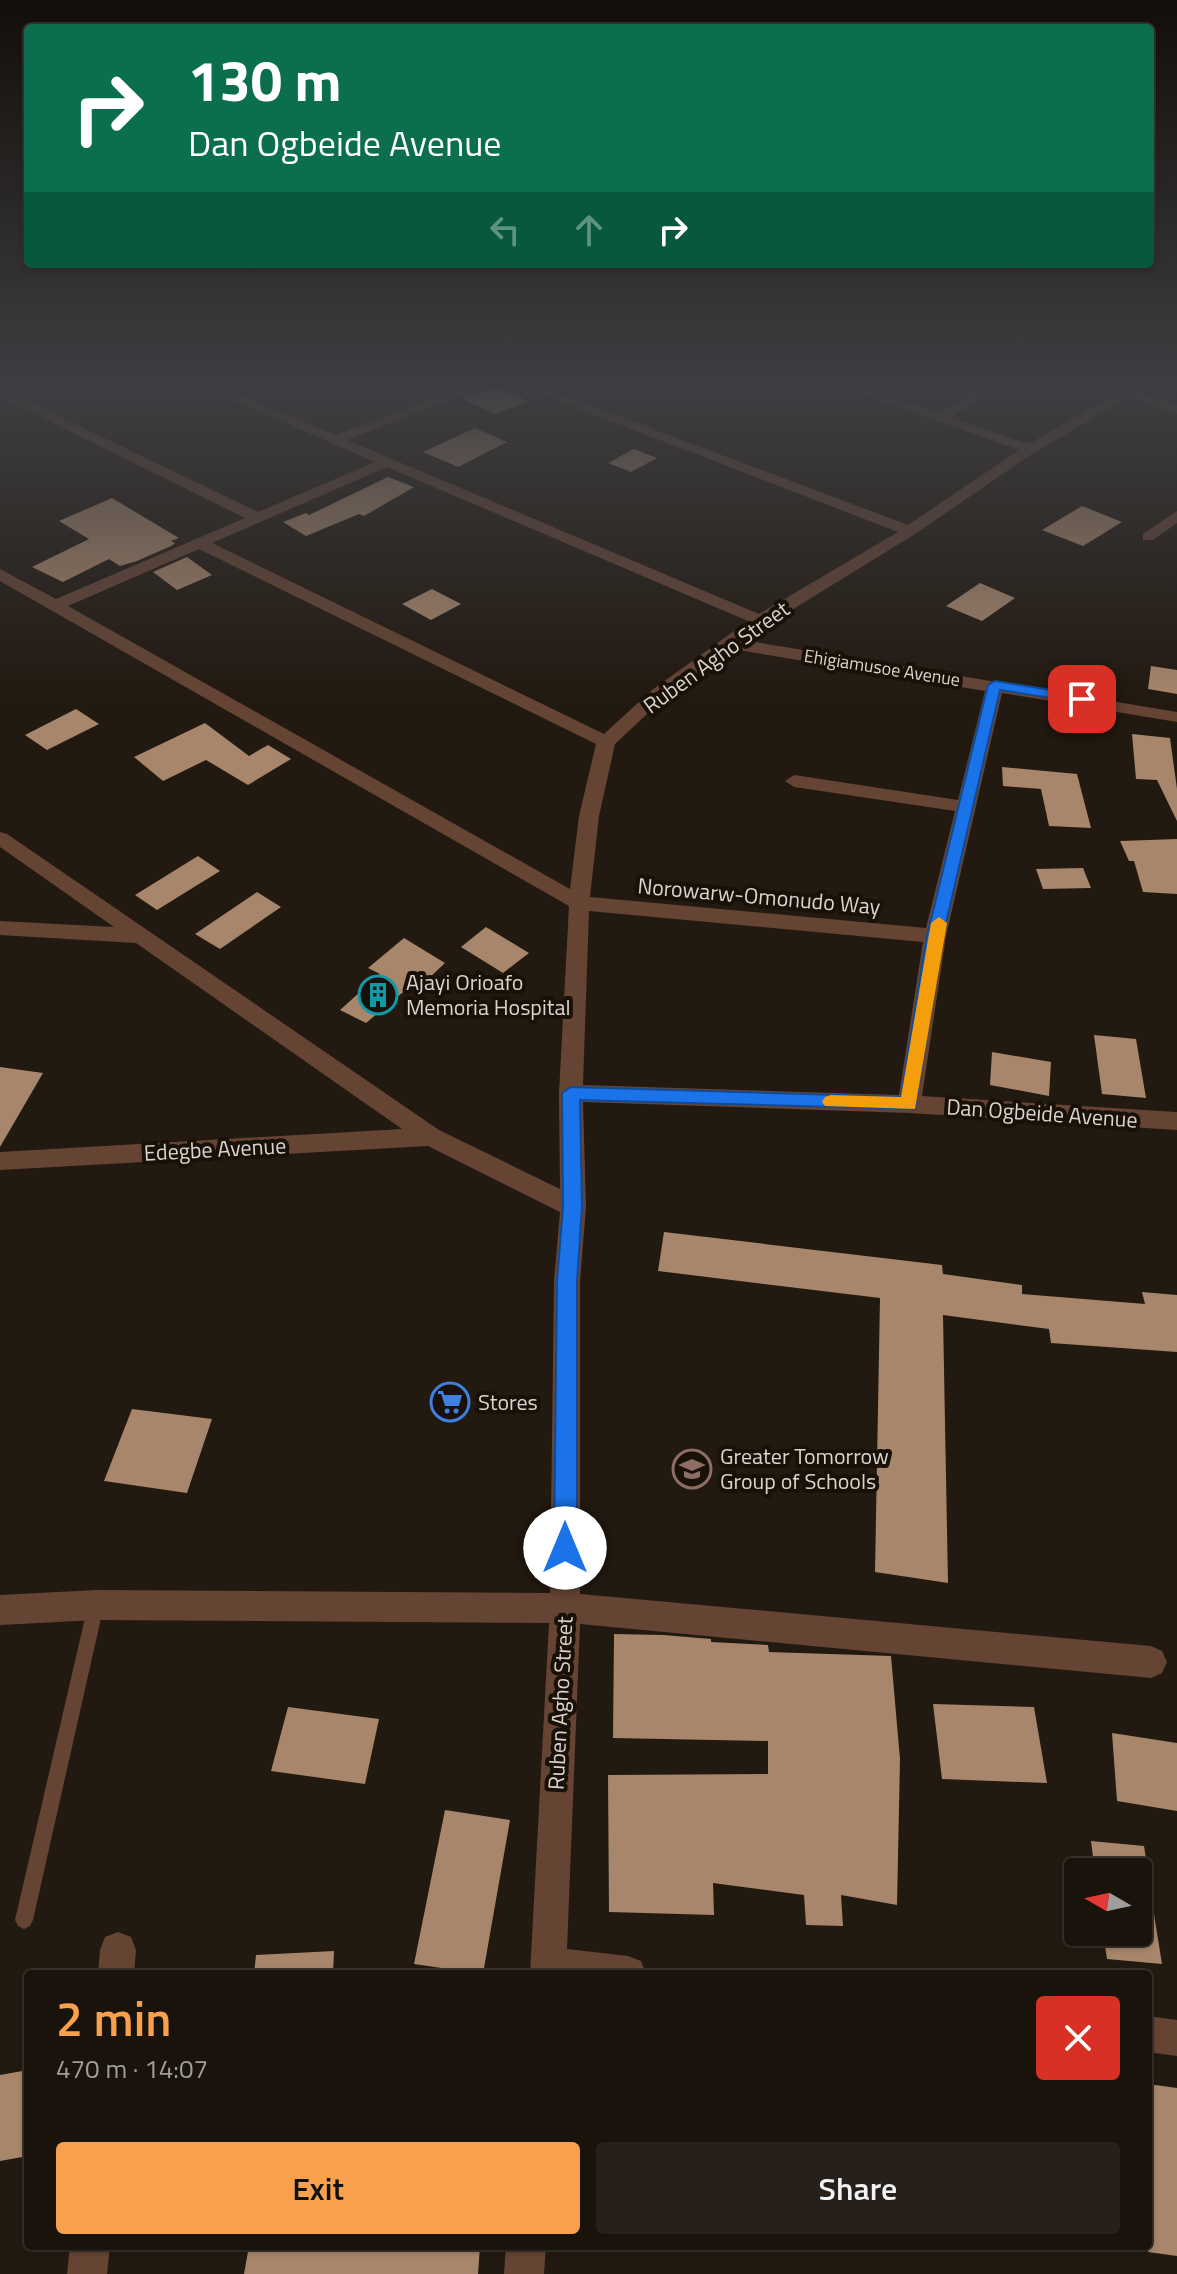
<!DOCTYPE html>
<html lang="en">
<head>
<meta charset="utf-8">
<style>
  :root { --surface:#1a130c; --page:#27201a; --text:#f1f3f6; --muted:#9f9e9d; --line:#38322d; --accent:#f9a04c }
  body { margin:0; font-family:"Titillium Web",sans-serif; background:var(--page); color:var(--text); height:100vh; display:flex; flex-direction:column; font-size:30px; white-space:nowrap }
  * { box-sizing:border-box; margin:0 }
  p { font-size:26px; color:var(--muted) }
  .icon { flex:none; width:44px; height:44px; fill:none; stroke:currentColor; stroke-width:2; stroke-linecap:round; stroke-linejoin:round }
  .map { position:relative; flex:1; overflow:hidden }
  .side { position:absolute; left:24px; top:1970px; width:1128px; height:280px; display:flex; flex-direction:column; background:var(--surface); border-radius:8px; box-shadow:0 2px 6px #0004,0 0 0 2px var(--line) }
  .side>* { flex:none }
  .banner { position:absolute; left:24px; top:24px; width:1130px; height:244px; border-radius:8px; box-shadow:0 2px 6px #0004,0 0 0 2px var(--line); background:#0b6e4f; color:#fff; overflow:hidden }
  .needle { width:52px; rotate:279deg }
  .buttons { position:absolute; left:1064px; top:1858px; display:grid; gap:16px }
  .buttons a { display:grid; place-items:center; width:88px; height:88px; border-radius:8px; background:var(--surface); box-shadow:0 2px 6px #0004,0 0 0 2px var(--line); font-size:40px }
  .pin { position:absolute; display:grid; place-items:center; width:68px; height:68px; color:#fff; margin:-34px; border-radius:16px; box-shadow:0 4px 12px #0006 }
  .me { position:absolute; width:88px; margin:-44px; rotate:0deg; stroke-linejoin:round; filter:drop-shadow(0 0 6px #0008) }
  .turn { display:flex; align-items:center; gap:28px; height:168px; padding:0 32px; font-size:36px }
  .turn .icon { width:104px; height:104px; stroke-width:2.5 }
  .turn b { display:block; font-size:56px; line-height:68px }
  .lanes { display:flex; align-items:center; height:76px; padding:0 32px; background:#0003; justify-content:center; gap:40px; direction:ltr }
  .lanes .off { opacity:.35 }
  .round { display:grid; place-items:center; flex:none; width:84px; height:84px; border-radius:8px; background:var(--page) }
  .overview { display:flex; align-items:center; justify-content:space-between; height:136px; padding:0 32px }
  h1 { font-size:48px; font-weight:600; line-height:60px; color:var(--accent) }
  .action { display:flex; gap:16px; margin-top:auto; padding:16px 32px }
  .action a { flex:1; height:92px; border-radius:8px; background:var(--accent); color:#111; font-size:32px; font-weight:600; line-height:92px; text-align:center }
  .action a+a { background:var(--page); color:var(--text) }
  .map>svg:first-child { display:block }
</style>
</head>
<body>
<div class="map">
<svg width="1177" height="2274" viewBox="0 0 1177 2274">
  <rect width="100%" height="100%" fill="#221910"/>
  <!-- building -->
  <path fill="#a7866b" d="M495,386L528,401L495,414L462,399Z
    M475,428L507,442L458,467L423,452Z
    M634,449L657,458L631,472L608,463Z
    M388,477L414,487L364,516L359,514L306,536L283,522L306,513L309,515Z
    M112,498L179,538L171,541L175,543L171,546L137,561L120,566L109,559L63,582L32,567L89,539L59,521Z
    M1082,506L1122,522L1083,546L1042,530Z
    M187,557L212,575L177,590L153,572Z
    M980,583L1015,598L982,621L946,606Z
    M432,589L461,604L431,620L402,604Z
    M1151,666L1177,670V694L1148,689Z
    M76,709L99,724L47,750L25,735Z
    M205,723L249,756L268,745L291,759L248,785L206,760L163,781L134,757Z
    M1132,734L1170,738L1177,789V821L1157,780L1136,779Z
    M1002,767L1077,774L1091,828L1049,826L1041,789L1003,786Z
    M1177,839V894L1143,892L1134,861H1129L1120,841Z
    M198,856L220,871L157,910L135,895Z
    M1083,868L1091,888L1043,889L1036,869Z
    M257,892L281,907L220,949L195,934Z
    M486,927L529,953L503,973L461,947Z
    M404,938L445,963L427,980L420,978L366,1023L340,1010L380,974L368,968Z
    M1094,1035L1136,1039L1146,1098L1102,1094Z
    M992,1052L1051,1062L1049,1096L990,1085Z
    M0,1067L43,1073L0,1147Z
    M664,1232L942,1265L943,1274L1022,1285V1294L1145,1304L1142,1292L1177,1295V1352L1051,1343L1049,1329L943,1315L948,1583L875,1572L880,1298L658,1271Z
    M132,1409L212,1419L187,1493L104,1481Z
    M614,1634L663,1635L711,1639V1642L768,1645L769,1652L891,1656L900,1759L897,1905L841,1895L843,1926L806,1925L804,1895L713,1883L714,1915L609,1912L608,1775L768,1774V1741L613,1738Z
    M933,1704L1034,1707L1047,1783L942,1779Z
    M288,1707L379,1719L365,1784L271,1771Z
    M1112,1733L1177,1743V1811L1117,1801Z
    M445,1810L510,1820L483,1974L414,1964Z
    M1091,1841L1144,1846L1148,1872H1095Z
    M1149,1883L1162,1964L1107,1959L1103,1932H1138V1884Z
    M334,1951L333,1974H254L256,1955Z
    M28,2070V2156L0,2161V2075Z
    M1148,2084L1177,2088V2256L1148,2252Z
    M249,2246H480L478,2274H244Z"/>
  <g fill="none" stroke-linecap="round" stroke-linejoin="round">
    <!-- lane -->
    <path fill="#654434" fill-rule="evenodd" d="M96,1597L101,1600L104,1605L33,1920L30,1926L24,1929L18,1926L15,1920L88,1605L91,1600Z"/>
    <!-- street -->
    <path fill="#654434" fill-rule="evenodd" d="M192,382H210L335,435L477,382H496L347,440L759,614L898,532L509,382H528L908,525L1019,450L828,382H848L940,414L983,382H999L952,418L1029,444L1136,382H1153L1139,392L1177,405V414L1129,397L1035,452L915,534L743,640L1177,712V722L1002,693L946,936L922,1096L1177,1112V1130L909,1113L583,1102L586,1207L580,1281V1594L1151,1646L1162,1651L1167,1662L1162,1673L1151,1678L580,1624L567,1949L628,1956L641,1961L646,1974H530L549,1623L96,1620L0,1625V1595L96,1590L550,1593L554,1281L560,1212L428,1146L0,1170V1152L402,1129L136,943L0,935V921L114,927L0,847V832L7,834L439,1130L560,1189L559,1093L569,906L0,581V569L56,599L245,518L0,397V388L258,512L375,462ZM387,467L748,621L652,690L604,734L212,543ZM199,549L596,744L579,816L570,889L68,606ZM732,649L985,691L958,800L794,775L785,781L794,787L955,811L926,928L590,897L599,816L615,744L664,698ZM589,911L923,942L899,1095L583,1085Z
      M1177,511V523L1153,540H1143V534Z
      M118,1932L131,1937L136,1950L134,1974H98L100,1950L105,1937Z
      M1148,2016L1177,2020V2056L1148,2052Z
      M70,2246H110L107,2274H67Z
      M506,2246H546L544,2274H504Z"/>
  </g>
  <!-- sky -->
  <linearGradient id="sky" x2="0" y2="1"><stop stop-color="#130e09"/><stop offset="0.55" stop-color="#3e3e42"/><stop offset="1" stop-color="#3e3e42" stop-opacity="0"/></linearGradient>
  <rect width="1177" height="700" fill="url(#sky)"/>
  <!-- route -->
  <path fill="#1a73e8" stroke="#114b97" stroke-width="2" d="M995,681L1082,695L1089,699L1082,703L1000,690L943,936L915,1109L580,1100L582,1207L577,1281V1548L573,1556L565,1559L557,1556L554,1548L557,1281L563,1207L562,1093L571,1087L901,1097L927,936L988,685Z"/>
  <!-- slow -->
  <path fill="#f59e0b" d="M939,917L947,923L915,1109L825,1106L822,1102L825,1097L831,1095L901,1097L931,923Z"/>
  <!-- icons -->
  <defs>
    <g id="building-ring" transform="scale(2)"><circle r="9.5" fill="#191008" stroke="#0f9aa8" stroke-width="1.5"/><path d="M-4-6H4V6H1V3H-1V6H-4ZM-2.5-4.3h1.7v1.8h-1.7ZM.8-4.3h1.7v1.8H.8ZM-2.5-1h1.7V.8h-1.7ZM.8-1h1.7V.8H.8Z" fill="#0f9aa8"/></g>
    <g id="supermarket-ring" transform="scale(2)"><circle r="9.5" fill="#191008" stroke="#3f7fe0" stroke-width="1.5"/><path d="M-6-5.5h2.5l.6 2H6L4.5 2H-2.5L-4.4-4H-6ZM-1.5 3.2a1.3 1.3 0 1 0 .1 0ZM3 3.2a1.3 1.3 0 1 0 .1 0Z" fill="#3f7fe0"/></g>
    <g id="school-ring" transform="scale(2)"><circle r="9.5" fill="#191008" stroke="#8d6e63" stroke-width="1.5"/><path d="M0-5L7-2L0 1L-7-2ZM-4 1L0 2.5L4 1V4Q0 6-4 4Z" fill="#8d6e63"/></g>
  </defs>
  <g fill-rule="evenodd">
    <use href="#building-ring" x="378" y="995"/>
    <use href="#supermarket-ring" x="450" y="1402"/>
    <use href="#school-ring" x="692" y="1469"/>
  </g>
  <g text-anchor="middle" stroke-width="8" stroke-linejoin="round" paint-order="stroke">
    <!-- far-street labels -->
    <g font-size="18" fill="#dbd4ce" stroke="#191008">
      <text transform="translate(882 668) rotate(9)" y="6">Ehigiamusoe Avenue</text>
    </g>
    <!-- street labels -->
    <g font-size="22" fill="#dbd4ce" stroke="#191008">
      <text transform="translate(716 657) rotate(-36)" y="8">Ruben Agho Street</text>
      <text transform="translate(759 896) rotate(5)" y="8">Norowarw-Omonudo Way</text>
      <text transform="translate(1042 1113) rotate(4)" y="8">Dan Ogbeide Avenue</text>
      <text transform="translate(215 1149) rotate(-3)" y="8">Edegbe Avenue</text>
      <text transform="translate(560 1703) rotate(-87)" y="8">Ruben Agho Street</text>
    </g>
    <!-- poi labels -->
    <g font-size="22" fill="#dbd4ce" stroke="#191008" text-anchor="start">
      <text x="406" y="990">Ajayi Orioafo<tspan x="406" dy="25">Memoria Hospital</tspan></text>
      <text x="478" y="1410">Stores</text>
      <text x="720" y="1464">Greater Tomorrow<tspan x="720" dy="25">Group of Schools</tspan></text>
    </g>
  </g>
</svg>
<div class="buttons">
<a><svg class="needle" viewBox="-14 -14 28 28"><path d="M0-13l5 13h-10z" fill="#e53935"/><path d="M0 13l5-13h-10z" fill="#9f9e9d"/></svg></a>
</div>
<div class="pin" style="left:1082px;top:699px;background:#d93025"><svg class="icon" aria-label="arrive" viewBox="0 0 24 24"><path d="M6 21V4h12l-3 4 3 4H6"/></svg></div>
<svg class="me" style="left:565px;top:1548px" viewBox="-20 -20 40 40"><circle r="19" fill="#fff"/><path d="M0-13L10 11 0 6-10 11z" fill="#1a73e8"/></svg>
<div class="banner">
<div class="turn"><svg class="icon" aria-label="right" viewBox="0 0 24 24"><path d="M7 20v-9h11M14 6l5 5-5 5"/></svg><div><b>130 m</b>Dan Ogbeide Avenue</div></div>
<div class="lanes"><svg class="icon off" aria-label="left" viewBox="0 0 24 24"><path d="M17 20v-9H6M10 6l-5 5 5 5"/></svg><svg class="icon off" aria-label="ahead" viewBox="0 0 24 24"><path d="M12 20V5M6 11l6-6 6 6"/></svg><svg class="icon" aria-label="right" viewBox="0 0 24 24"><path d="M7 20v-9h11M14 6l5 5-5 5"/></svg></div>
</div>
<section class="side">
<div class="overview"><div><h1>2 min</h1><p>470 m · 14:07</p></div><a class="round" style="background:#d93025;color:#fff"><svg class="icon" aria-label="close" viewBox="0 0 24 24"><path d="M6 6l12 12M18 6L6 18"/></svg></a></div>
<div class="action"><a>Exit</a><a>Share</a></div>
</section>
</div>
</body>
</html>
